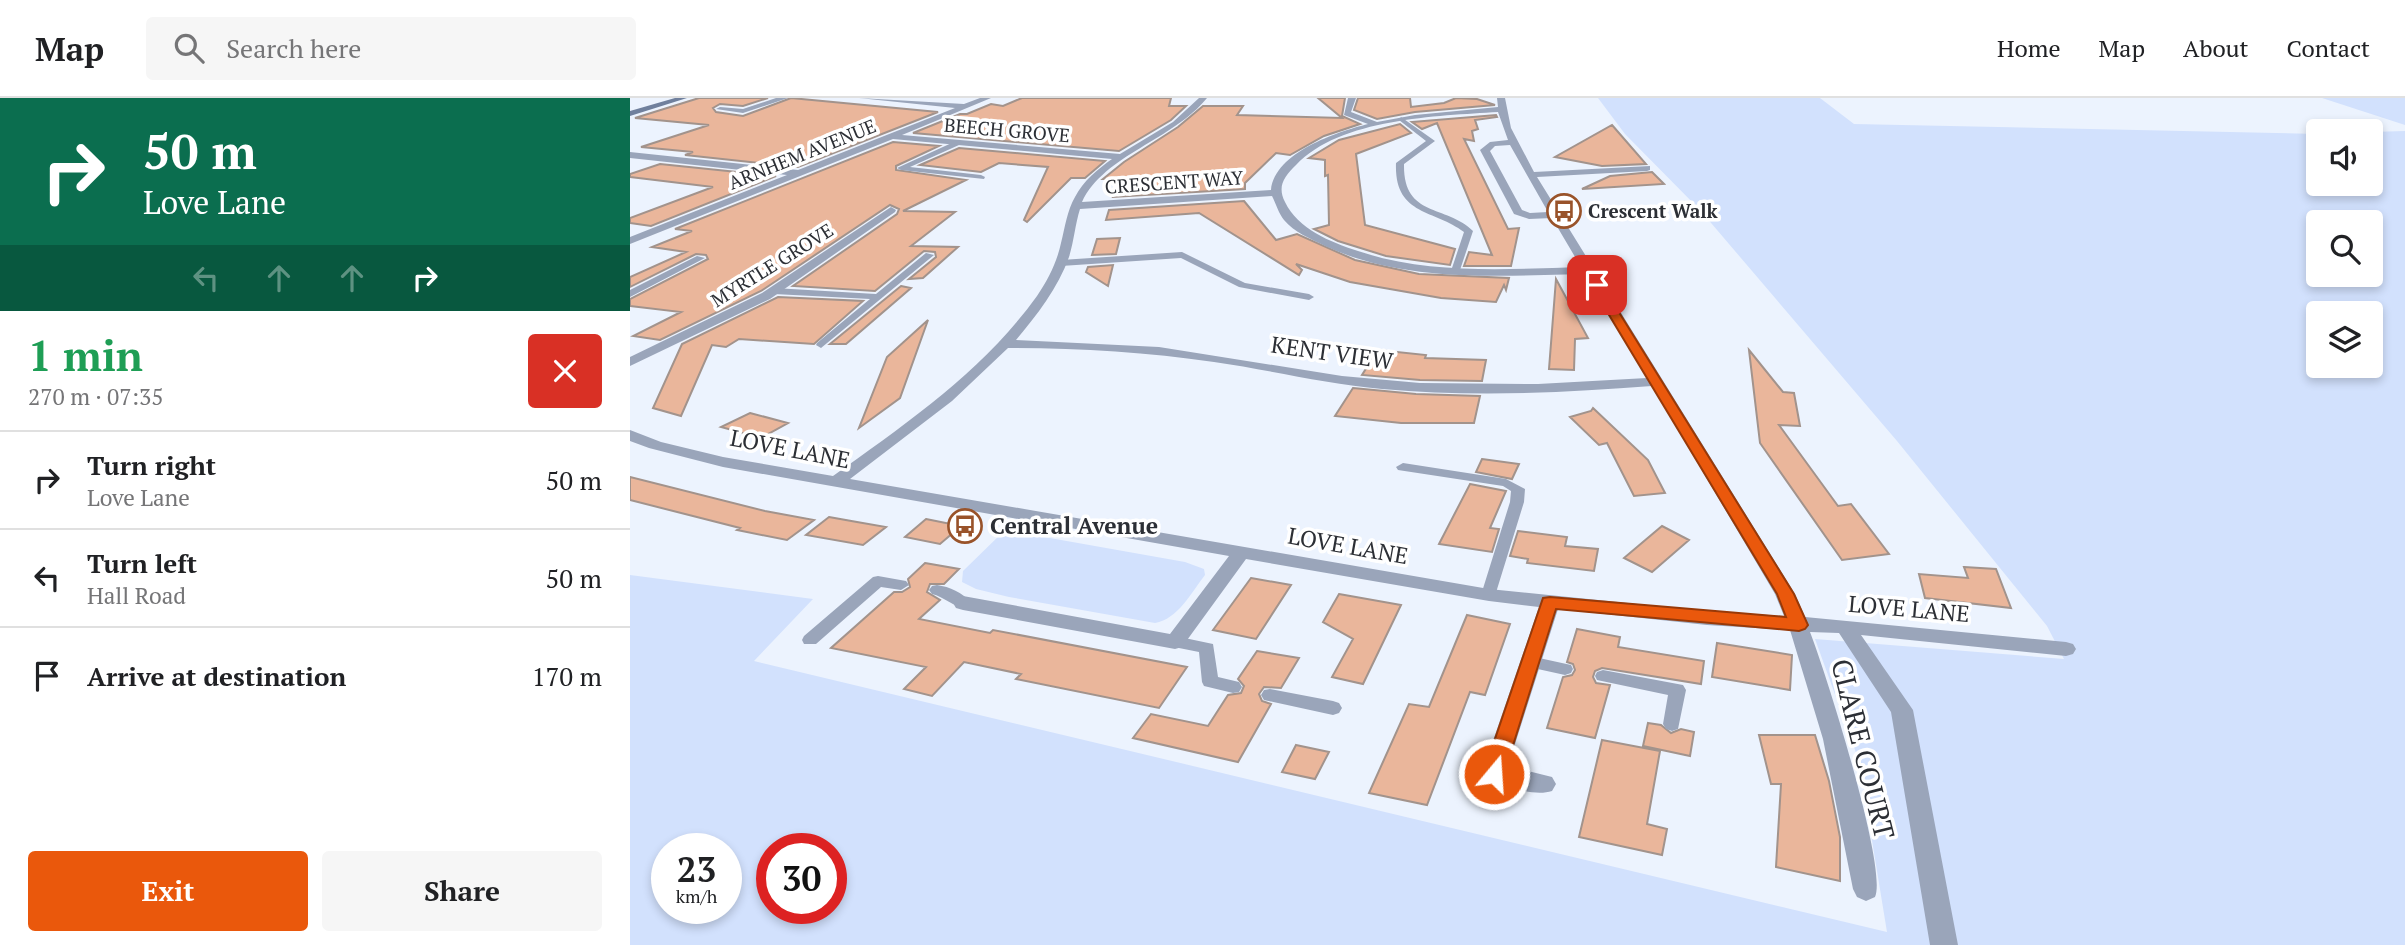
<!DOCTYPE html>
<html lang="en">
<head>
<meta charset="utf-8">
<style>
  :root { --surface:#fff; --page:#f6f6f6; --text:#202124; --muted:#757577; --line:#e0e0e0; --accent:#ea580c }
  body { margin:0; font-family:"PT Serif",serif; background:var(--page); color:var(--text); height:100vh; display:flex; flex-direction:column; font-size:26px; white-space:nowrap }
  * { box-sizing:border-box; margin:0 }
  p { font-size:23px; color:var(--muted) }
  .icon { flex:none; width:38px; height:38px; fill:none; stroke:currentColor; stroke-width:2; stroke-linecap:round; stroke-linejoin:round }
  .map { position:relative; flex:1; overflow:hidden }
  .drawer { display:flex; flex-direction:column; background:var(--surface); width:630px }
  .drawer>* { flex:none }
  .hud { background:#0b6e4f; color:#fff; overflow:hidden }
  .controls { position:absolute; left:1676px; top:21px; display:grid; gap:14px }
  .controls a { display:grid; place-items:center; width:77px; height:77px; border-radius:7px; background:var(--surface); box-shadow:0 4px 10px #0003; font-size:35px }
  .speed { position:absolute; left:21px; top:735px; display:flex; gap:14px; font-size:35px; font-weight:700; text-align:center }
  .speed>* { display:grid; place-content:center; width:91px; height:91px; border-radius:50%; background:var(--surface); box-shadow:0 4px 10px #0003; line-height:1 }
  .speed small { font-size:18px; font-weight:400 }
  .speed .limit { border:10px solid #d22; background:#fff; color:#111 }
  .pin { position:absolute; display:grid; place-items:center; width:60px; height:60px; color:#fff; margin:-30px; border-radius:14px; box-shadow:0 4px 10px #0006 }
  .me { position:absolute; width:77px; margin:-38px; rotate:18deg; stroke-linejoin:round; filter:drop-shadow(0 0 5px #0008) }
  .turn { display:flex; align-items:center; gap:24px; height:147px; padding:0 28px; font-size:32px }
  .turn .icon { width:91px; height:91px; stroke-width:2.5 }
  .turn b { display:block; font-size:49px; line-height:60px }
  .lanes { display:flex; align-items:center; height:66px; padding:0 28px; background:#0003; justify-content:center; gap:35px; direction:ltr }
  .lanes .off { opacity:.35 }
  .round { display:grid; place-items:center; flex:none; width:74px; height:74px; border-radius:7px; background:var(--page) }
  .summary { display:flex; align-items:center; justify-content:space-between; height:119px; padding:0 28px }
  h1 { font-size:42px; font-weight:700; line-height:52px; color:#1e9e55 }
  .cta { display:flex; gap:14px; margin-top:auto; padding:14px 28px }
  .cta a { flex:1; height:80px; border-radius:7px; background:var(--accent); color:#fff; font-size:28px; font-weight:700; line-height:80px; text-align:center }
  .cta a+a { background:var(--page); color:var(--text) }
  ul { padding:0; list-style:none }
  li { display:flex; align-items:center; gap:21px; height:98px; padding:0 28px; border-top:2px solid var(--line) }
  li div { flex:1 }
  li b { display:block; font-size:26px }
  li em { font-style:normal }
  header { display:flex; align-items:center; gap:42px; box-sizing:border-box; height:98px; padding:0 35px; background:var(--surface); border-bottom:2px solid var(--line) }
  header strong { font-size:33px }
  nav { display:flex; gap:38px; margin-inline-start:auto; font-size:24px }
  .search { width:490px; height:63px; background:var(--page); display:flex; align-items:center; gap:18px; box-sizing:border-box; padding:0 24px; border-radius:7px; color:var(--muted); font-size:26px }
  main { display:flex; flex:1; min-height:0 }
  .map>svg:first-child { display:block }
</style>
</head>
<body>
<header>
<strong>Map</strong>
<div class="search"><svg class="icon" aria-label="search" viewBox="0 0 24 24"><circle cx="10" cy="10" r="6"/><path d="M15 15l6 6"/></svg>Search here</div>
<nav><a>Home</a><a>Map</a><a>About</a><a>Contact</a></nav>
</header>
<main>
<section class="drawer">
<div class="hud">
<div class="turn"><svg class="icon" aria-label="right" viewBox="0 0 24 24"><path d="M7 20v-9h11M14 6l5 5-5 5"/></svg><div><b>50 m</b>Love Lane</div></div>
<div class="lanes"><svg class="icon off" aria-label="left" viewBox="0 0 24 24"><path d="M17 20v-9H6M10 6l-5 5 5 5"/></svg><svg class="icon off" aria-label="ahead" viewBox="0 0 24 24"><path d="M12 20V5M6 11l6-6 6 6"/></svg><svg class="icon off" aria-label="ahead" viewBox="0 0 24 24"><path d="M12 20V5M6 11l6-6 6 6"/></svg><svg class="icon" aria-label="right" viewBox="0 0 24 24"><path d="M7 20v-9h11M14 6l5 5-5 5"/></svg></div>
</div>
<div class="summary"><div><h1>1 min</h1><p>270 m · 07:35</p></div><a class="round" style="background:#d93025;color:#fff"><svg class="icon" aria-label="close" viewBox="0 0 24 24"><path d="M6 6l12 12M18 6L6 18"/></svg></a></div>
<ul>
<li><svg class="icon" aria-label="right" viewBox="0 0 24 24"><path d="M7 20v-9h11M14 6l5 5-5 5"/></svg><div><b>Turn right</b><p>Love Lane</p></div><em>50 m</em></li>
<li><svg class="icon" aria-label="left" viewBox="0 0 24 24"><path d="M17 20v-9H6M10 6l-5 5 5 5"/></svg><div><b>Turn left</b><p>Hall Road</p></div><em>50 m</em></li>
<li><svg class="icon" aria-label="arrive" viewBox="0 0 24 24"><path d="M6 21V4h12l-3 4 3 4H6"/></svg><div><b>Arrive at destination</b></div><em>170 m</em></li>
</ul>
<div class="cta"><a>Exit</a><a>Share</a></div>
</section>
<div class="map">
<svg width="1775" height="847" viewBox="0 0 1775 847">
  <rect width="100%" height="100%" fill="#ecf3fe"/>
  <!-- green -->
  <path fill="#d2e1fd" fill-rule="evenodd" d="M968,0H1190L1224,26L1689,36V86H1741V34L1775,33V847H0V477L183,501L124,563L1257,834L1229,663L1185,541L1434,561L1417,528L1267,343L1070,112L995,36ZM1689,124H1741V177H1689ZM1689,215H1741V268H1689ZM37,751H96V810H37ZM142,751H201V810H142Z
    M1692,0H1775V27Z
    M375,432L555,464L574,471L575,477C561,495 548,521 525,525L379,499L346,491L332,484L333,473Z"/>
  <!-- building -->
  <path fill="#eab69b" stroke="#a2938c" stroke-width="2" d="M69,0H138L113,8L90,6L83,10L86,14L113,18L161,0L308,14L168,69L55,57L63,54L11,49L79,27L5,20Z
    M392,0H541L539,8H556L541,22L489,53L283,35L330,16H337L361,6L373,8Z
    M688,0H715L712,18L730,26L694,38L660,57L646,55L615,85V91L483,99L489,81H473L494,64L548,29L573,8H613L607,17L712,20Z
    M728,0H780L781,9L814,5L826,0L847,1L865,7L785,14L747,21L724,12Z
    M866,17L867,19L845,22L848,31L842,33L844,43L834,41L878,131L889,130L881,168H834L839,154L862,157L807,25L792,31L782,24Z
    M770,26L781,35L726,56L735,127L825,151L820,167L756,158L708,143L684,131L699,127L698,77L695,78V62L679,60L709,42Z
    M982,27L1016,66L972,68L925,59Z
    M263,44L309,48L266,68V72L336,82L273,113L325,114L281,148L328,149L293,180L279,181L306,159L305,154L294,153L245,193L163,188L267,116L269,111L260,107L131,193L30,242L3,238L51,214L0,208V201L78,161L76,157L66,156L0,189V179L56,154L22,149L62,133L45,131Z
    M329,50L475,63L455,80H441L397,124L394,122L418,69L369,65L351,74L290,67Z
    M30,66L146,78L21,128L0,125V120L83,89L0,79V76Z
    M1022,74L1034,86L952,91L980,78Z
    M614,103L646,142L667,136L725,162L789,176L879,180L876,192L874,187L866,204L811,200L720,184L666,166L672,172L669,177L569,115L476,122L479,112Z
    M490,140L486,156L462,157L467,141Z
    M483,167L478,188L456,174L458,169Z
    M926,181L958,240L945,241L944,272L919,271Z
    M271,188L281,190L216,246H200Z
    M148,199L233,203L184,246L109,241L96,249L82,247L51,318L23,310L52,246Z
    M298,222L270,300L229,330L257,259Z
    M748,252L796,257L795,260L856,262L852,283L790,282L732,277Z
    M1119,252L1153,294L1164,295L1170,328L1149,327L1208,408L1221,406L1259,456L1212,462L1130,345Z
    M723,290L786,296L850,298L844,325H771L705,318Z
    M963,310L1018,362L1035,395L1004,398L977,345L969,347L940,319L961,313Z
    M120,315L158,325L131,340L91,329Z
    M852,361L889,366L882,381L846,374Z
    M0,379L135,413L184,422L157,442L107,432L110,430L0,402Z
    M840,386L876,393L860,430L869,431L862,454L809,446Z
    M199,419L227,424L256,429L233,447L176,437Z
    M296,421L331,428L310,446L275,439Z
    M1032,428L1059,442L1022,474L994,460Z
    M888,433L937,439L935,448L968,451L964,473L897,465L898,461L880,458Z
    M295,465L329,471L314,486H300L297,494L310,502L289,521L360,535L363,532L557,569L529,610L386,581L391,576L334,564L302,598L274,591L296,569L201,550L264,494H272L280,489L278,481Z
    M1334,469L1366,471L1381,510L1295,500L1289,476L1338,480Z
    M621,480L661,487L626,541L583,532Z
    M709,496L771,507L733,586L702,579L723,541L693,524Z
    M837,517L880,526L855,597L840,594L797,707L739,695L779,606L799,609Z
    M947,531L990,539L988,549L1074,563L1071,586L972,570L965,573L963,579L966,585L980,587L965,640L917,630L933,579L942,577L945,572L943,566L937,564Z
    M1087,545L1162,557L1160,592L1082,579Z
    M627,553L669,560L651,590L634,589L629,596L632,603L641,606L608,664L503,640L521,616L578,628L598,597L611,595L614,588L608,581Z
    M1018,625L1031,627L1041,635L1051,631L1064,634L1060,658L1013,648Z
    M1129,637H1185L1199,683L1210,739V783L1146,769L1151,686H1141Z
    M972,642L1030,653L1017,726L1037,731L1032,757L949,739Z
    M666,647L699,654L685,681L652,674Z"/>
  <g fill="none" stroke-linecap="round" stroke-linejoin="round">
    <!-- lane -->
    <path fill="#9aa5ba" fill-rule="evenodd" d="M771,19L805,43L774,66C773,120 815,106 843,133L829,175L821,173L834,134C804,111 764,118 766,65L796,43L769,22Z
      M326,43L329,47L280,69L351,77L355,79L354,81L271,72L267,70Z
      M552,154L615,185L679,196L684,199L679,202L609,189L551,160L431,168L426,165L431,162Z
      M296,155L304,157L191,250L186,247L187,245L240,201L144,196L139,193L144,190L246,196Z
      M67,158L75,160L0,199V192Z
      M773,365L876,381L895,391L894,404L864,501H854L851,497L880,404L881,393L873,388L768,372L766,369Z
      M248,478L276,483L279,487L271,492L251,489L186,546H174L172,542L174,538L243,479Z
      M307,487C320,489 332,494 341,505L338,509C327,512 315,499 302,496L299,492L302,488Z
      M545,538L583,546L588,579L609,584L612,589L609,594L603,595L574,588L572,584L569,554L539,548L537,544L539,540Z
      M900,558L941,567L943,571L941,575L935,577L894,568L892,564L894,560Z
      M973,572L1053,587L1056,592L1048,631L1042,633L1036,631L1033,626L1038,597L967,582L965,578L967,574Z
      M640,591L703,603L709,605L712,610L709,615L703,617L634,602L631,597L634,592Z"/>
    <!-- street -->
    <path fill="#9aa5ba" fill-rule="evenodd" d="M146,0H158L113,15L86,11L90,9L113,11Z
      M229,0L334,6L350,0H361L272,37L490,56L543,24L569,0H577C543,42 474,57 452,104L641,92C645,54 707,34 738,26L714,17L718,0H726L721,14L747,24L785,17L868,9L867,0H875L881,30L904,74L1020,68V72L1017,73L907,79L1165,496L1175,519L1436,544L1443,546L1446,551L1443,556L1436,558L1231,537L1283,612L1328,847H1300L1261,614L1209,535L1180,534C1195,572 1258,771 1245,799L1236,803L1227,799L1223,791L1193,641L1160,532L1077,527L928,511L878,668L922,679L926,686L922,693C904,699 874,688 856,682L852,675L909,509L859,503L616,461L552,549L545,551L333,512L326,510L323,505L326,500L333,498L540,536L599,458L93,369L19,350L0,343V332L31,344L93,359L203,378C277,325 353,273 407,198C418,182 427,164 431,145C435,129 437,113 445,99C453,83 468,71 482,61L263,41L0,146V139L157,77L0,60V54L168,72L325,10ZM868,14L878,42L860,44L850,52L884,116L899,121L922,120L951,169C878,171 799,177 728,153C700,144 668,131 655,104C647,88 654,79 666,67C711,20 807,18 868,14ZM880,47L918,114L900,115L892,112L860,53L865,48ZM642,98C646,106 649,116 654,122C664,134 681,141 695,148C775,185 869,178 955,176L1017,280L908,286L790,285L712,278L529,249L386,242C407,217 428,190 439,159C444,143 445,127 450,111ZM378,250C447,250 516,254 584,264C640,272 695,286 752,291C842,299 932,295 1022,288L1145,496L1154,518L1077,513L859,491L220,381L322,303Z
      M261,109L266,112L265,114L140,201L0,268V259L132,195Z"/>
    <!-- secondary -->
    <path fill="#70809d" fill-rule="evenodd" d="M45,0H57L0,18V13Z"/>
  </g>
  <!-- route -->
  <path fill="#ea580c" stroke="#983908" stroke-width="2" d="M967,183L972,187L1164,496L1178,527L1175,531L1169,533L926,511L874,676L871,682L864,684L856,682L853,676L913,500L920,499L1156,519L1147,496L961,187Z"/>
  <!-- icons -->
  <defs>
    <g id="bus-ring" transform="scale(1.75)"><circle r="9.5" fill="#fff" stroke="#99532a" stroke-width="1.5"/><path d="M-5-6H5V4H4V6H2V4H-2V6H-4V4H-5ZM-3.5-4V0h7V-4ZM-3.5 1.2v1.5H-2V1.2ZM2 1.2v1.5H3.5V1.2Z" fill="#99532a"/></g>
  </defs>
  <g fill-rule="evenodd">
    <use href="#bus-ring" x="934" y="113"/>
    <use href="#bus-ring" x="335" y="428"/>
  </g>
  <g text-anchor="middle" stroke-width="7" stroke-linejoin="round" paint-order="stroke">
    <!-- far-street labels -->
    <g font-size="19" fill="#2c2f35" stroke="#fff">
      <text transform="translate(377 32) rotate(5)" y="7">BEECH GROVE</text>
      <text transform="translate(172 56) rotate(-22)" y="7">ARNHEM AVENUE</text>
      <text transform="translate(544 84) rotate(-4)" y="7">CRESCENT WAY</text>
      <text transform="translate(142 167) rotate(-32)" y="7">MYRTLE GROVE</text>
    </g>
    <!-- far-poi labels -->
    <g font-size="19" font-weight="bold" fill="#2c2f35" stroke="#fff" text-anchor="start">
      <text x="958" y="120">Crescent Walk</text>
    </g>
    <!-- street labels -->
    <g font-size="23" fill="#2c2f35" stroke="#fff">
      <text transform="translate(702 255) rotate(8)" y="8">KENT VIEW</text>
      <text transform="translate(160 351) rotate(11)" y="8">LOVE LANE</text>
      <text transform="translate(718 448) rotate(10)" y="8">LOVE LANE</text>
      <text transform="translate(1279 511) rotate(5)" y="8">LOVE LANE</text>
    </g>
    <!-- poi labels -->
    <g font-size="23" font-weight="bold" fill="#2c2f35" stroke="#fff" text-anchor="start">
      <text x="360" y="436">Central Avenue</text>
    </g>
    <!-- near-street labels -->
    <g font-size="28" fill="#2c2f35" stroke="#fff">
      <text transform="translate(1233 651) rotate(76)" y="10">CLARE COURT</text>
    </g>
  </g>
</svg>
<div class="controls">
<a><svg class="icon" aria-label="sound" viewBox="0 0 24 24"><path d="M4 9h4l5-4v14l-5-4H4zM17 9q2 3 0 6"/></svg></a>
<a><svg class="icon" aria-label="search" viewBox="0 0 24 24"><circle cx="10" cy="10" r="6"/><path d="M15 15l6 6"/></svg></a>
<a><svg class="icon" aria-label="layers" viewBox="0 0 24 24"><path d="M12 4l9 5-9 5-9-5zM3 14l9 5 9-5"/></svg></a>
</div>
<div class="speed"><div>23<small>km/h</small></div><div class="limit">30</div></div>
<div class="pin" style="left:967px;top:187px;background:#d93025"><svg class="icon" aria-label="arrive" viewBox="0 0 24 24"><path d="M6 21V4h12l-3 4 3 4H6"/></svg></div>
<svg class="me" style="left:864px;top:676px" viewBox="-20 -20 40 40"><circle r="17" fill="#ea580c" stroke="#fff" stroke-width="3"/><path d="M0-11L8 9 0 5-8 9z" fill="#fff"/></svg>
</div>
</main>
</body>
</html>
